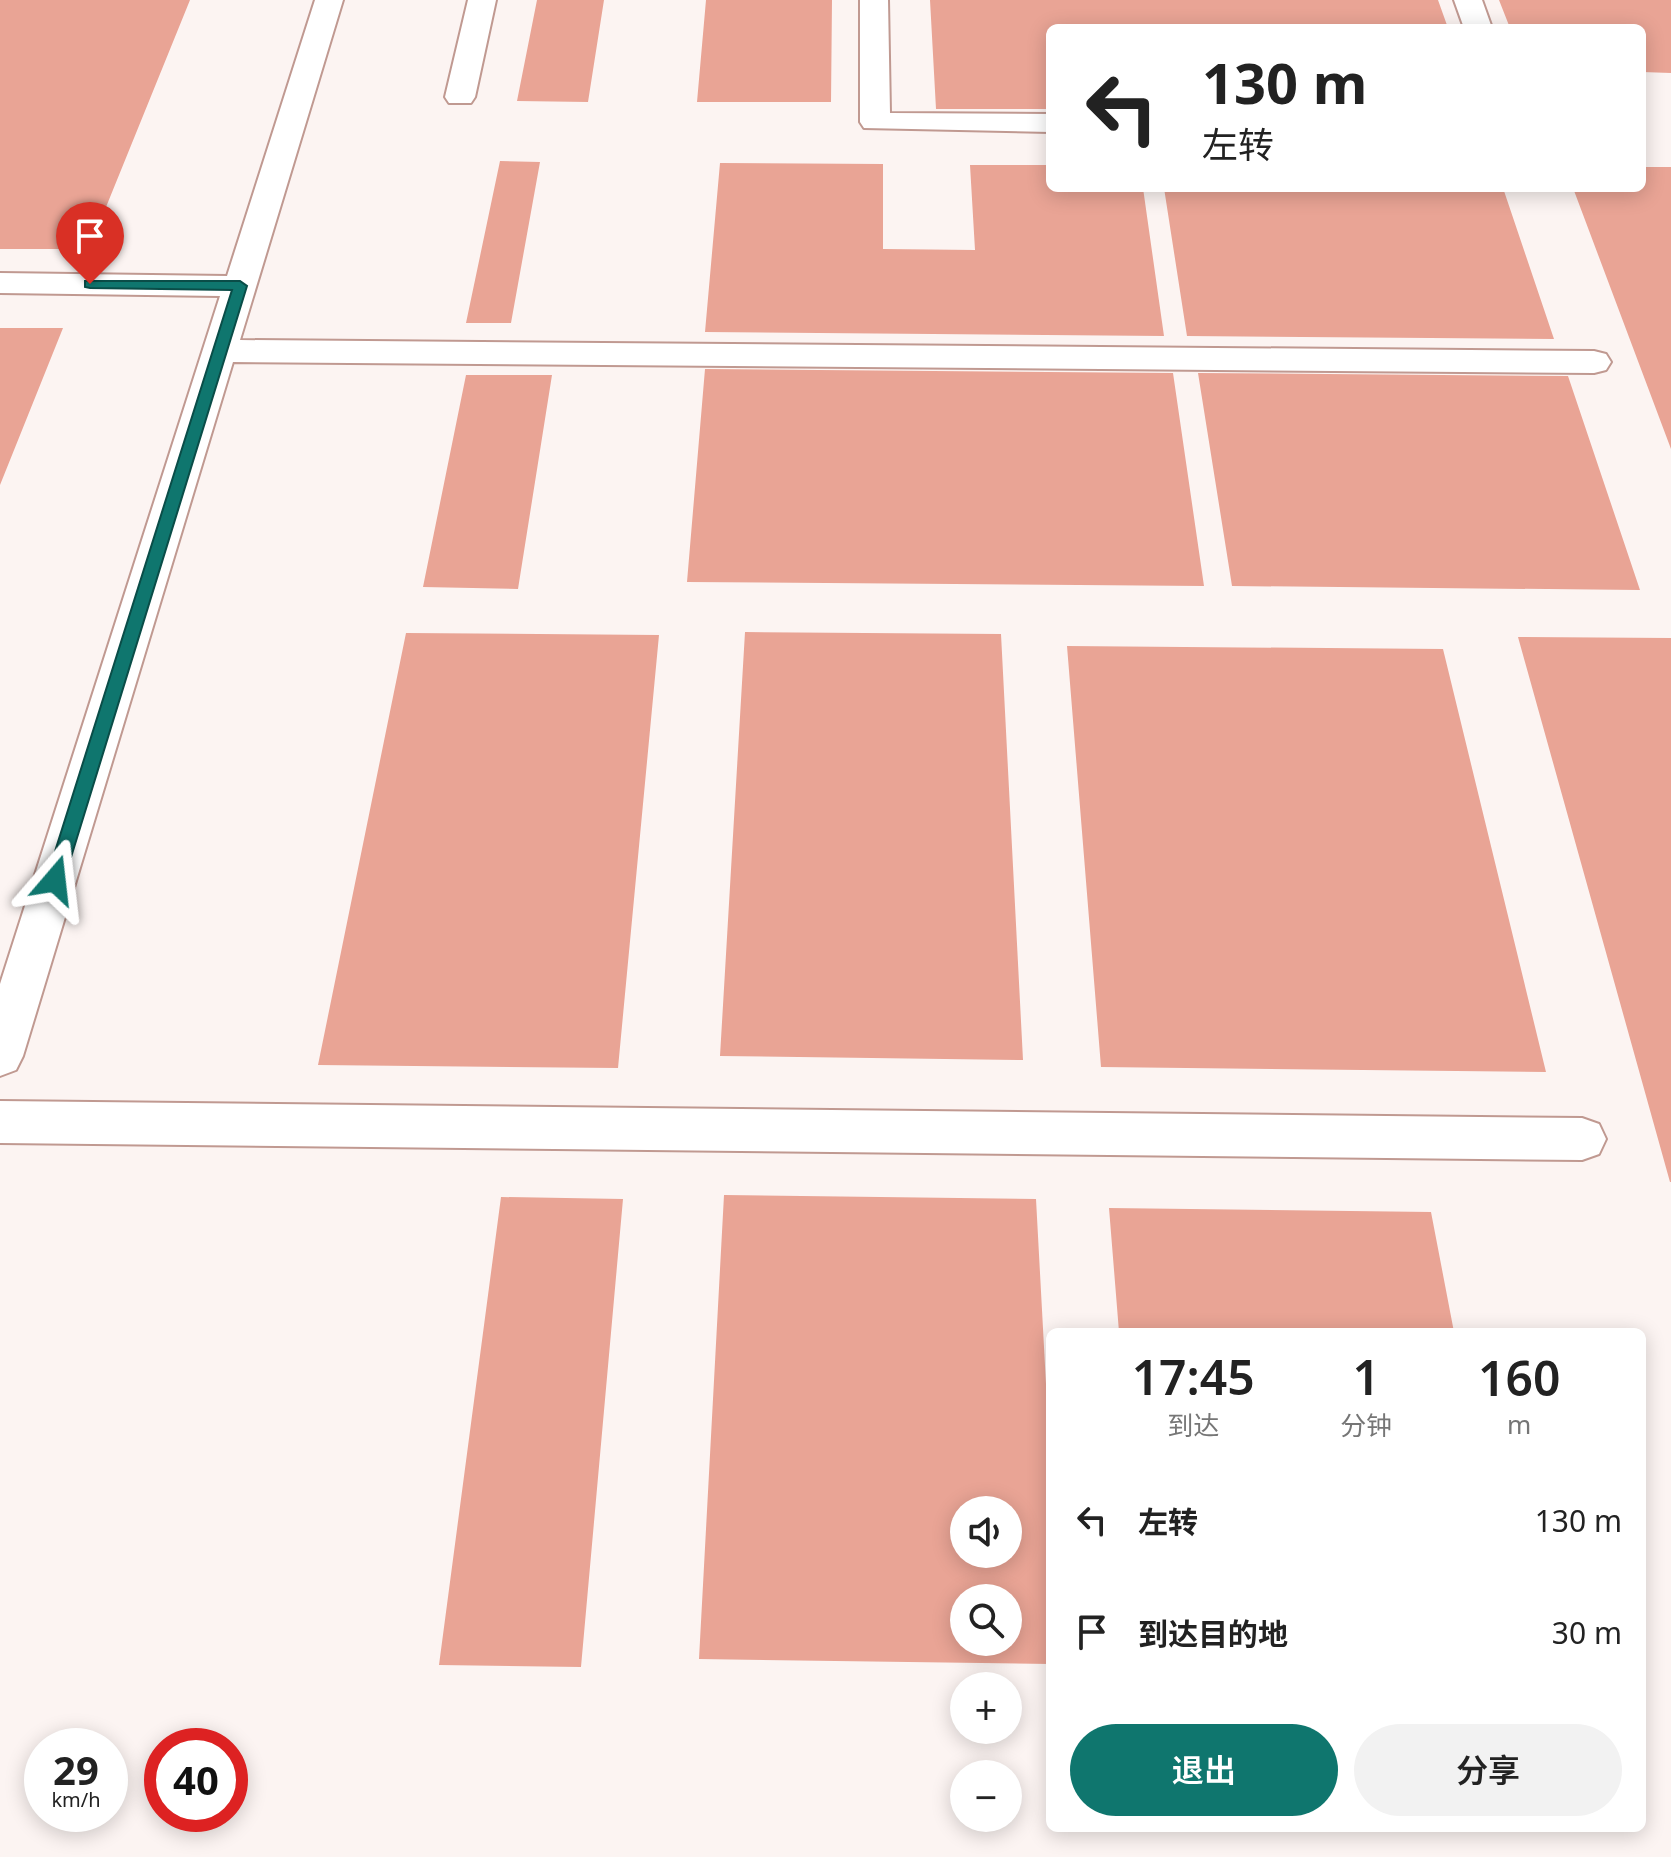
<!DOCTYPE html>
<html lang="zh">
<head>
<meta charset="utf-8">
<style>
  :root { --surface:#fff; --page:#f2f2f2; --text:#222; --muted:#767676; --accent:#0f766e }
  body { margin:0; font-family:"Noto Sans","Noto Sans SC",sans-serif; background:var(--page); color:var(--text); height:100vh; display:flex; flex-direction:column; font-size:30px; white-space:nowrap }
  * { box-sizing:border-box; margin:0 }
  p { font-size:26px; color:var(--muted) }
  .icon { flex:none; width:44px; height:44px; fill:none; stroke:currentColor; stroke-width:2; stroke-linecap:round; stroke-linejoin:round }
  .map { position:relative; flex:1; overflow:hidden }
  .sheet { position:absolute; left:1046px; top:1328px; width:600px; height:504px; display:flex; flex-direction:column; background:var(--surface); border-radius:12px; box-shadow:0 4px 20px #0003 }
  .sheet>* { flex:none }
  .guide { position:absolute; left:1046px; top:24px; width:600px; height:168px; border-radius:12px; box-shadow:0 4px 20px #0003; background:#fff; color:var(--text); overflow:hidden }
  .fabs { position:absolute; left:950px; top:1496px; display:grid; gap:16px }
  .fabs a { display:grid; place-items:center; width:72px; height:72px; border-radius:50%; background:var(--surface); box-shadow:0 4px 20px #0003; font-size:40px }
  .speed { position:absolute; left:24px; top:1728px; display:flex; gap:16px; font-size:40px; font-weight:700; text-align:center }
  .speed>* { display:grid; place-content:center; width:104px; height:104px; border-radius:50%; background:var(--surface); box-shadow:0 4px 20px #0003; line-height:1 }
  .speed small { font-size:20px; font-weight:400 }
  .speed .limit { border:12px solid #d22; background:#fff; color:#111 }
  .pin { position:absolute; display:grid; place-items:center; width:68px; height:68px; color:#fff; margin:-82px -34px; border-radius:50% 50% 50% 0; rotate:-45deg; box-shadow:0 0 8px #0007 }
  .pin .icon { rotate:45deg }
  .me { position:absolute; width:88px; margin:-44px; rotate:17deg; stroke-linejoin:round; filter:drop-shadow(0 0 6px #0008) }
  .turn { display:flex; align-items:center; gap:28px; height:168px; padding:0 24px; font-size:36px }
  .turn .icon { width:104px; height:104px; stroke-width:2.5 }
  .turn b { display:block; font-size:56px; line-height:68px }
  .eta { display:flex; justify-content:space-evenly; align-items:center; height:136px; text-align:center }
  .eta b { font-size:48px; font-weight:600; line-height:56px }
  .primary-button { display:flex; gap:16px; margin-top:auto; padding:16px 24px }
  .primary-button a { flex:1; height:92px; border-radius:48px; background:var(--accent); color:#fff; font-size:32px; font-weight:600; line-height:92px; text-align:center }
  .primary-button a+a { background:var(--page); color:var(--text) }
  ul { padding:0; list-style:none }
  li { display:flex; align-items:center; gap:24px; height:112px; padding:0 24px }
  li div { flex:1 }
  li b { display:block; font-size:30px }
  li em { font-style:normal }
  .map>svg:first-child { display:block }
</style>
</head>
<body>
<div class="map">
<svg width="1671" height="1857" viewBox="0 0 1671 1857">
  <rect width="100%" height="100%" fill="#fcf4f2"/>
  <!-- building -->
  <path fill="#e9a495" fill-rule="evenodd" d="M0,0H190L89,249H0Z
    M537,0H604L588,102L517,101Z
    M706,0H832L831,102H697Z
    M930,0H1438L1448,28H1050V109H936Z
    M1499,0H1671V73L1642,72V28H1510Z
    M500,161L540,162L511,323H466Z
    M720,163L883,164V249L975,250L970,165H1050V188H1143L1164,336L705,332Z
    M1642,167H1671V449L1573,188H1642Z
    M1164,188H1503L1554,339L1187,336Z
    M0,328H63L0,485Z
    M705,369L1173,373L1204,586L687,582Z
    M1198,373L1568,376L1640,590L1232,586Z
    M466,375H552L518,589L423,587Z
    M745,632L1001,634L1023,1060L720,1056Z
    M406,633L659,635L618,1068L318,1065Z
    M1518,637L1671,638V1182H1670Z
    M1067,646L1443,649L1546,1072L1101,1067Z
    M724,1195L1036,1199L1050,1458V1664L699,1659ZM964,1510H1008V1554H964ZM964,1598H1008V1642H964Z
    M501,1197L623,1199L581,1667L439,1665Z
    M1109,1208L1431,1212L1454,1332H1119Z"/>
  <g fill="none" stroke-linecap="round" stroke-linejoin="round">
    <!-- minor casing -->
    <g stroke="#c09991" stroke-width="4">
      <path id="minor" d="M315,0H343L240,340L1594,351L1606,354L1611,362L1606,370L1594,373L233,362L23,1056L16,1070L0,1076V984L220,296L0,293V273L227,276Z
        M468,0H496L475,97L471,103H449L445,97Z
        M860,0H888L890,113L1050,114V132L864,128L860,122Z
        M1454,0H1482L1492,28H1464Z
        M0,1101L1582,1118L1599,1124L1606,1139L1599,1154L1582,1160L0,1143Z"/>
    </g>
    <!-- minor -->
    <use href="#minor" fill="#fff" fill-rule="evenodd"/>
  </g>
  <!-- route -->
  <path fill="#0f766e" stroke="#0a4d48" stroke-width="2" d="M85,281H240L247,286L64,880L55,887L46,880L232,290L90,288L85,287Z"/>
</svg>
<div class="fabs">
<a><svg class="icon" aria-label="sound" viewBox="0 0 24 24"><path d="M4 9h4l5-4v14l-5-4H4zM17 9q2 3 0 6"/></svg></a>
<a><svg class="icon" aria-label="search" viewBox="0 0 24 24"><circle cx="10" cy="10" r="6"/><path d="M15 15l6 6"/></svg></a>
<a>+</a>
<a>−</a>
</div>
<div class="speed"><div>29<small>km/h</small></div><div class="limit">40</div></div>
<div class="pin" style="left:90px;top:284px;background:#d93025"><svg class="icon" aria-label="arrive" viewBox="0 0 24 24"><path d="M6 21V4h12l-3 4 3 4H6"/></svg></div>
<svg class="me" style="left:55px;top:880px" viewBox="-20 -20 40 40"><path d="M0-17L14 15 0 8-14 15z" fill="#0f766e" stroke="#fff" stroke-width="4"/></svg>
<div class="guide">
<div class="turn"><svg class="icon" aria-label="left" viewBox="0 0 24 24"><path d="M17 20v-9H6M10 6l-5 5 5 5"/></svg><div><b>130 m</b>左转</div></div>
</div>
<section class="sheet">
<div class="eta">
<div><b>17:45</b><p>到达</p></div>
<div><b>1</b><p>分钟</p></div>
<div><b>160</b><p>m</p></div>
</div>
<ul>
<li><svg class="icon" aria-label="left" viewBox="0 0 24 24"><path d="M17 20v-9H6M10 6l-5 5 5 5"/></svg><div><b>左转</b></div><em>130 m</em></li>
<li><svg class="icon" aria-label="arrive" viewBox="0 0 24 24"><path d="M6 21V4h12l-3 4 3 4H6"/></svg><div><b>到达目的地</b></div><em>30 m</em></li>
</ul>
<div class="primary-button"><a>退出</a><a>分享</a></div>
</section>
</div>
</body>
</html>
